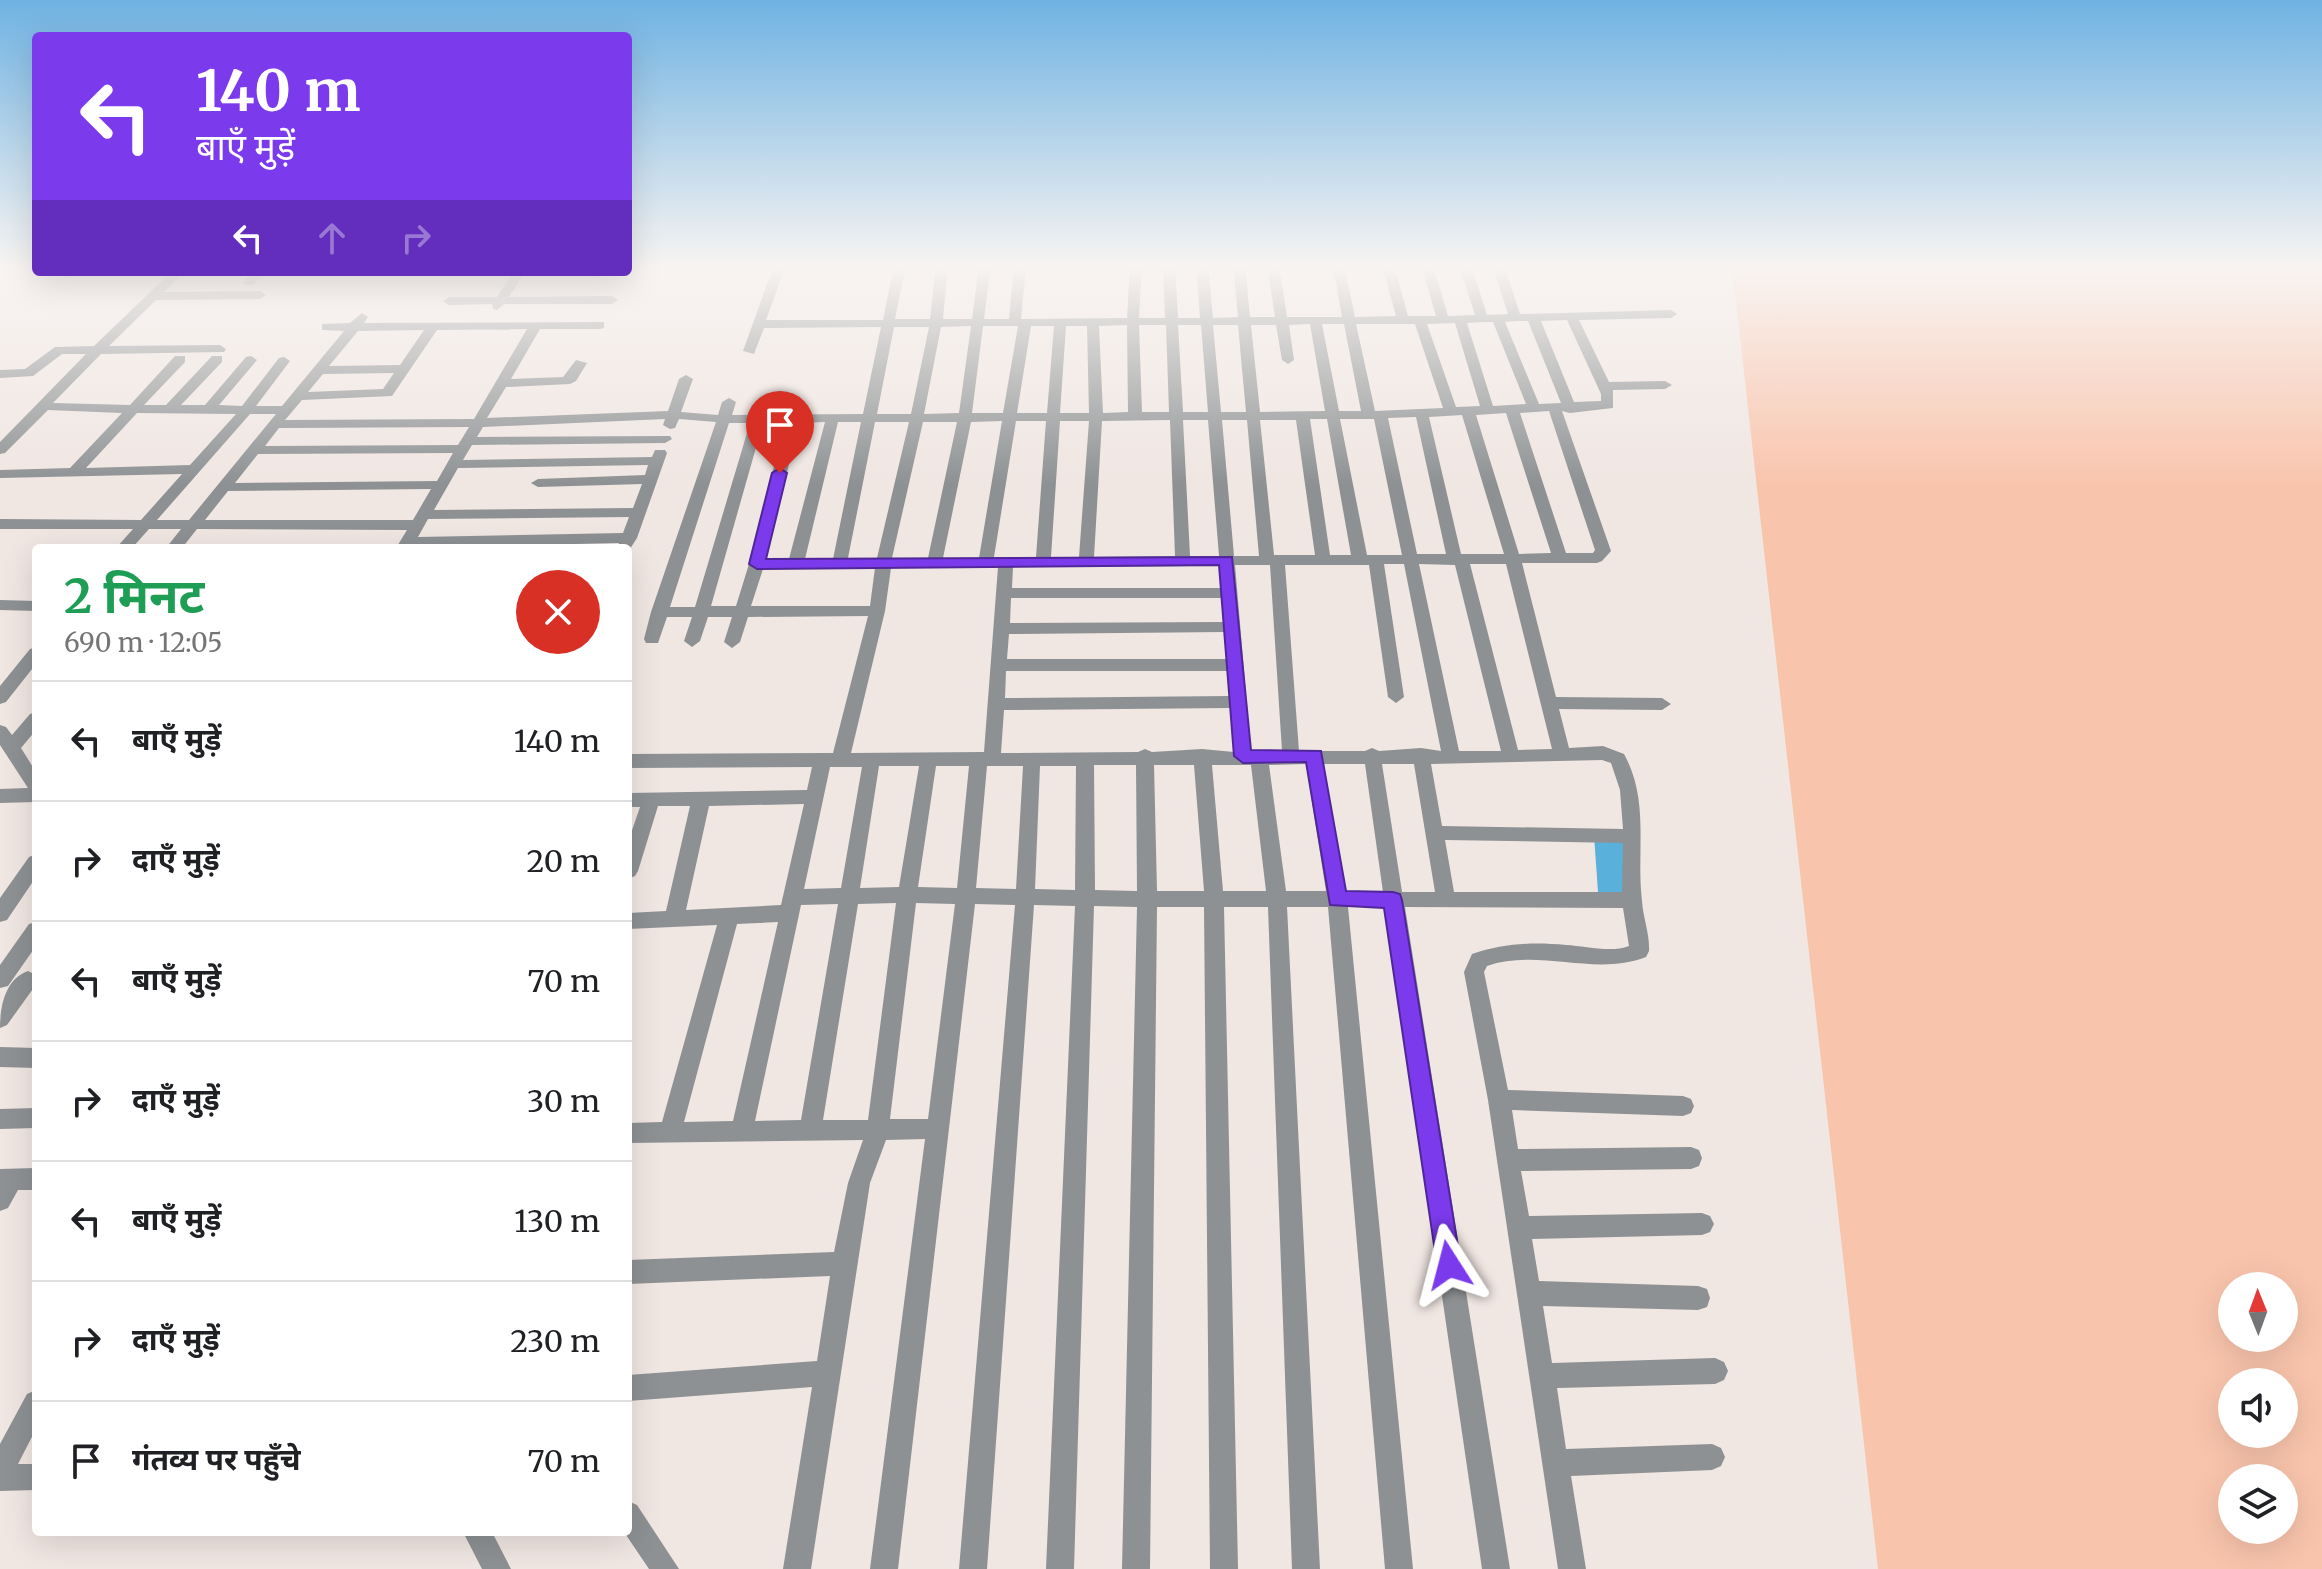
<!DOCTYPE html>
<html lang="hi">
<head>
<meta charset="utf-8">
<style>
  :root { --surface:#fff; --page:#f6f6f6; --text:#202124; --muted:#757577; --line:#e0e0e0 }
  body { margin:0; font-family:Merriweather,"Noto Sans Devanagari",serif; background:var(--page); color:var(--text); height:100vh; display:flex; flex-direction:column; font-size:30px; white-space:nowrap }
  * { box-sizing:border-box; margin:0 }
  p { font-size:26px; color:var(--muted) }
  .icon { flex:none; width:44px; height:44px; fill:none; stroke:currentColor; stroke-width:2; stroke-linecap:round; stroke-linejoin:round }
  .map { position:relative; flex:1; overflow:hidden }
  .panel { position:absolute; left:32px; top:544px; width:600px; height:992px; display:flex; flex-direction:column; background:var(--surface); border-radius:8px; box-shadow:0 8px 32px #0002 }
  .panel>* { flex:none }
  .hud { position:absolute; left:32px; top:32px; width:600px; height:244px; border-radius:8px; box-shadow:0 8px 32px #0002; background:#7c3aed; color:#fff; overflow:hidden }
  .needle { width:52px; rotate:359deg }
  .fabs { position:absolute; left:2218px; top:1272px; display:grid; gap:16px }
  .fabs a { display:grid; place-items:center; width:80px; height:80px; border-radius:50%; background:var(--surface); box-shadow:0 8px 32px #0002; font-size:40px }
  .pin { position:absolute; display:grid; place-items:center; width:68px; height:68px; color:#fff; margin:-82px -34px; border-radius:50% 50% 50% 0; rotate:-45deg; box-shadow:0 0 8px #0007 }
  .pin .icon { rotate:45deg }
  .me { position:absolute; width:88px; margin:-44px; rotate:351deg; stroke-linejoin:round; filter:drop-shadow(0 0 6px #0008) }
  .turn { display:flex; align-items:center; gap:28px; height:168px; padding:0 32px; font-size:36px }
  .turn .icon { width:104px; height:104px; stroke-width:2.5 }
  .turn b { display:block; font-size:56px; line-height:68px }
  .lanes { display:flex; align-items:center; height:76px; padding:0 32px; background:#0003; justify-content:center; gap:40px; direction:ltr }
  .lanes .off { opacity:.35 }
  .round { display:grid; place-items:center; flex:none; width:84px; height:84px; border-radius:42px; background:var(--page) }
  .headline { display:flex; align-items:center; justify-content:space-between; height:136px; padding:0 32px }
  h1 { font-size:48px; font-weight:700; line-height:60px; color:#1e9e55 }
  ul { padding:0; list-style:none }
  li { display:flex; align-items:center; gap:24px; height:120px; padding:0 32px; border-top:2px solid var(--line) }
  li div { flex:1 }
  li b { display:block; font-size:30px }
  li em { font-style:normal }
  .map>svg:first-child { display:block }
</style>
</head>
<body>
<div class="map">
<svg width="2322" height="1569" viewBox="0 0 2322 1569">
  <rect width="100%" height="100%" fill="#f0e6e2"/>
  <!-- green -->
  <path fill="#f9c4ac" fill-rule="evenodd" d="M1732,265H2322V1569H1878ZM2232,1286H2284V1338H2232ZM2232,1382H2284V1434H2232ZM2232,1478H2284V1530H2232Z"/>
  <!-- water -->
  <path fill="#59b0da" d="M1594,835L1639,842L1636,897L1598,892Z"/>
  <g fill="none" stroke-linecap="round" stroke-linejoin="round">
    <!-- minor -->
    <path fill="#8d9193" fill-rule="evenodd" d="M774,265H786L766,320H883L894,265H906L895,319H930L936,265H948L943,319H972L979,265H991L984,319H1009L1014,265H1026L1021,319L1127,318L1130,265H1142L1139,318H1165L1163,265H1175L1178,318H1200L1196,265H1208L1213,318L1238,317L1233,265H1245L1250,317H1275L1267,265H1279L1287,317H1342L1333,265L1344,266L1355,317L1396,316L1382,265H1394L1408,316H1436L1421,265H1433L1448,316L1475,315L1459,265H1471L1487,315L1508,314L1492,265H1504L1520,314L1671,310L1677,314L1671,318L1579,320L1609,382L1665,381L1672,385L1665,389L1613,390V408L1570,413L1562,411L1611,551L1602,561L1597,563H1522L1556,697L1662,698L1671,704L1662,710L1559,709L1569,748L1603,746L1624,754C1650,801 1636,851 1642,901C1643,918 1650,934 1649,951L1646,957C1595,977 1539,948 1487,966L1484,972L1508,1090L1683,1096L1691,1099L1694,1106L1691,1113L1683,1116L1512,1110L1518,1149L1691,1147L1699,1150L1702,1158L1699,1166L1691,1169L1521,1171L1529,1216L1702,1213L1710,1216L1714,1224L1710,1232L1702,1235L1532,1239L1539,1281L1698,1286L1707,1289L1710,1298L1707,1307L1698,1310L1543,1306L1552,1363L1715,1358L1724,1362L1728,1371L1724,1380L1715,1384L1557,1388L1566,1449L1712,1444L1721,1448L1725,1457L1721,1466L1712,1470L1571,1476L1586,1569H1558L1488,1100L1464,972L1472,954C1504,943 1533,942 1566,945C1585,946 1611,953 1629,946L1623,908L1405,907L1510,1569H1482L1385,907H1348L1413,1569H1385L1328,907H1287L1320,1569H1292L1268,907H1224L1238,1569H1210L1204,907H1157L1150,1569H1122L1137,907L1094,906L1074,1569H1046L1075,906L1034,905L987,1569H959L1015,905L975,904L898,1569H870L925,1139L886,1140L870,1183L811,1569H783L812,1387L628,1401V1375L817,1361L830,1276L628,1284V1260L834,1252L848,1183L863,1140L628,1143V1123L662,1122L717,925L628,929V913L666,911L690,806H658L638,871L635,876L628,879V842L640,807H628V793L807,790L812,767L628,768V754L833,753L868,616L748,617L740,642L732,648L724,642L732,617H708L700,641L692,647L684,641L692,617H667L658,643H646L644,639L651,612L716,422L679,419L675,428L670,429L663,425L665,419L483,427L477,437L670,436L672,439L665,443L472,445L463,460L652,457L655,450H665L667,453L637,538L628,552V548H617L619,543L396,548L407,530L197,529L182,548H166L181,529H149L132,548H116L133,529H0V519L141,520L182,474L0,478V470L70,468L122,413L48,410L5,453L0,454V442L86,354H62L33,376L0,378V370L25,369L55,347L94,346L171,272H184L164,292L260,291L266,295L260,299L156,300L109,346L220,345L226,349L224,352L101,354L53,403L130,405L175,356H185V362L144,405H166L212,356H222V362L181,405H205L246,357L251,356L257,360L219,405L242,406L279,358L284,357L290,361L256,406H282L344,331L322,330V324L350,323L362,313L368,317L364,323L604,322V328L600,329H540L511,379L563,377L576,360L587,363L576,381L570,384L506,387L487,418L668,411L679,379L686,375L693,379L681,412L718,415L722,402L729,398L736,402L732,415L863,414L881,327L764,328L754,354L743,351ZM1567,320L1601,394V401L1574,402L1541,321ZM1516,321H1528L1561,403L1539,404L1505,322ZM1484,322H1493L1526,404L1493,406L1467,323ZM1455,323L1480,406L1456,407L1427,324ZM1310,324L1325,411L1260,412L1251,325H1276L1282,360L1288,364L1294,360L1289,325ZM1322,324H1344L1361,411H1339ZM1356,324H1415L1443,408L1375,411ZM1127,325L1128,412L1103,413L1099,326ZM1139,325H1166L1169,412H1142ZM1178,325H1201L1208,412H1183ZM1213,325H1238L1246,412H1221ZM971,326L959,413L924,414L941,327ZM983,326H1018L1003,413H972ZM1031,326H1054L1047,413H1017ZM1066,326H1087L1089,413H1060ZM894,327H929L911,414H877ZM527,329L474,419L285,420L302,400L392,396L437,330ZM424,330L400,365L329,366L358,331ZM394,373L383,389L308,392L323,374ZM1549,411L1595,550L1593,553H1566L1520,413ZM137,413L236,414L190,465L86,468ZM1506,413L1551,553L1519,554L1476,415ZM250,414H276L189,520H157ZM1462,415L1504,554H1461L1429,417ZM1416,417L1446,554H1417L1388,418ZM1310,419H1327L1351,555H1330ZM1340,419H1374L1402,555H1367ZM1170,420L1175,556L1094,557L1102,421ZM1183,420H1208L1219,556H1190ZM1222,420H1247L1259,556H1234ZM1260,420H1296L1315,555H1274ZM1002,421L979,558H943L971,422ZM1016,421H1046L1036,557H994ZM1060,421H1089L1079,557H1051ZM825,422L789,559H766L799,423ZM838,422H861L833,559H805ZM875,422H909L877,558H848ZM923,422H957L928,558H892ZM729,423H750L695,607H670ZM763,423H785L749,564L736,606H711ZM469,427L458,445L265,446L279,428ZM453,453L437,481L235,483L258,454ZM648,465L645,475L538,479L531,483L538,487L642,484L633,508L434,510L458,468ZM431,489L413,520H205L228,491ZM629,517L623,533L418,537L428,519ZM1384,564H1404L1441,751L1421,748L1379,751L1372,748L1365,751H1299L1285,565H1369L1388,697L1396,703L1404,697ZM1419,564L1455,565L1501,751H1459ZM1470,564H1506L1552,749L1518,750ZM1235,565H1270L1282,751L1251,752ZM1219,566L1221,588H1012L1013,567ZM998,567L984,752L851,753L885,611L891,568ZM875,568L870,606H751L763,569ZM1011,598H1222L1224,622L1010,623ZM1225,632L1227,659H1007L1009,634ZM1006,671H1228L1230,696L1005,698ZM1230,708L1234,752L1202,749L1152,752L1145,749L1138,752L1001,753L1004,710ZM1602,760L1611,763L1620,790L1623,829L1442,826L1431,764ZM1306,764L1326,891H1286L1269,765ZM1324,764H1365L1383,892H1345ZM1382,764H1414L1435,892H1402ZM1094,765H1136L1137,891L1095,890ZM1154,765H1194L1204,891H1157ZM1212,765H1251L1266,891H1223ZM879,766H919L899,887L860,888ZM936,766H969L957,888L918,887ZM987,766H1023L1016,889L976,888ZM1040,766H1076L1075,890L1035,889ZM830,767H862L841,888L804,889ZM804,804L781,905L686,910L709,806ZM1445,840L1623,843L1622,892H1454ZM896,903L868,1120H823L858,904ZM916,903L955,904L928,1119H890ZM838,904L801,1120L755,1121L801,905ZM778,922L733,1121L684,1122L737,924Z
      M253,272H266L253,285H245L243,282Z
      M513,272H525L509,297L612,296L618,300L612,304H504L497,310L493,309L492,304L449,305L443,301L449,297H497Z
      M0,600L36,601V611L0,610Z
      M36,647V664L6,702L0,704V686L30,649Z
      M36,712V730L21,748L36,772V802L0,803V789L28,788L0,745V725L6,727L12,735L30,714Z
      M36,854V877L7,920L0,922V898L29,857Z
      M36,922V946L8,986L0,988V965L29,924Z
      M28,971L36,975L35,986L7,1025L0,1028C0,1007 5,979 28,971Z
      M0,1047L36,1048V1068L0,1067Z
      M36,1108V1128L0,1129V1109Z
      M36,1168V1190H18L8,1208L0,1211V1169Z
      M36,1390V1429L18,1464H36V1490L0,1491V1444L27,1394Z
      M628,1501L637,1505L679,1569H649L624,1532H628Z
      M463,1532H492L511,1569H482Z"/>
  </g>
  <!-- sky -->
  <linearGradient id="sky" x2="0" y2="1"><stop stop-color="#6fb2e2"/><stop offset="0.55" stop-color="#f8f4f2"/><stop offset="1" stop-color="#f8f4f2" stop-opacity="0"/></linearGradient>
  <rect width="2322" height="485" fill="url(#sky)"/>
  <!-- route -->
  <path fill="#7c3aed" stroke="#51269a" stroke-width="2" d="M780,468L787,473L766,559L1232,557L1251,750L1321,751L1346,891L1393,892L1400,894L1402,900L1461,1265L1458,1273L1449,1277L1440,1273L1437,1265L1384,908L1330,905L1306,762L1243,763L1234,756L1219,565L757,569L749,564L772,473Z"/>
</svg>
<div class="fabs">
<a><svg class="needle" viewBox="-14 -14 28 28"><path d="M0-13l5 13h-10z" fill="#e53935"/><path d="M0 13l5-13h-10z" fill="#757577"/></svg></a>
<a><svg class="icon" aria-label="sound" viewBox="0 0 24 24"><path d="M4 9h4l5-4v14l-5-4H4zM17 9q2 3 0 6"/></svg></a>
<a><svg class="icon" aria-label="layers" viewBox="0 0 24 24"><path d="M12 4l9 5-9 5-9-5zM3 14l9 5 9-5"/></svg></a>
</div>
<div class="pin" style="left:780px;top:473px;background:#d93025"><svg class="icon" aria-label="arrive" viewBox="0 0 24 24"><path d="M6 21V4h12l-3 4 3 4H6"/></svg></div>
<svg class="me" style="left:1449px;top:1265px" viewBox="-20 -20 40 40"><path d="M0-17L14 15 0 8-14 15z" fill="#7c3aed" stroke="#fff" stroke-width="4"/></svg>
<div class="hud">
<div class="turn"><svg class="icon" aria-label="left" viewBox="0 0 24 24"><path d="M17 20v-9H6M10 6l-5 5 5 5"/></svg><div><b>140 m</b>बाएँ मुड़ें</div></div>
<div class="lanes"><svg class="icon" aria-label="left" viewBox="0 0 24 24"><path d="M17 20v-9H6M10 6l-5 5 5 5"/></svg><svg class="icon off" aria-label="ahead" viewBox="0 0 24 24"><path d="M12 20V5M6 11l6-6 6 6"/></svg><svg class="icon off" aria-label="right" viewBox="0 0 24 24"><path d="M7 20v-9h11M14 6l5 5-5 5"/></svg></div>
</div>
<section class="panel">
<div class="headline"><div><h1>2 मिनट</h1><p>690 m · 12:05</p></div><a class="round" style="background:#d93025;color:#fff"><svg class="icon" aria-label="close" viewBox="0 0 24 24"><path d="M6 6l12 12M18 6L6 18"/></svg></a></div>
<ul>
<li><svg class="icon" aria-label="left" viewBox="0 0 24 24"><path d="M17 20v-9H6M10 6l-5 5 5 5"/></svg><div><b>बाएँ मुड़ें</b></div><em>140 m</em></li>
<li><svg class="icon" aria-label="right" viewBox="0 0 24 24"><path d="M7 20v-9h11M14 6l5 5-5 5"/></svg><div><b>दाएँ मुड़ें</b></div><em>20 m</em></li>
<li><svg class="icon" aria-label="left" viewBox="0 0 24 24"><path d="M17 20v-9H6M10 6l-5 5 5 5"/></svg><div><b>बाएँ मुड़ें</b></div><em>70 m</em></li>
<li><svg class="icon" aria-label="right" viewBox="0 0 24 24"><path d="M7 20v-9h11M14 6l5 5-5 5"/></svg><div><b>दाएँ मुड़ें</b></div><em>30 m</em></li>
<li><svg class="icon" aria-label="left" viewBox="0 0 24 24"><path d="M17 20v-9H6M10 6l-5 5 5 5"/></svg><div><b>बाएँ मुड़ें</b></div><em>130 m</em></li>
<li><svg class="icon" aria-label="right" viewBox="0 0 24 24"><path d="M7 20v-9h11M14 6l5 5-5 5"/></svg><div><b>दाएँ मुड़ें</b></div><em>230 m</em></li>
<li><svg class="icon" aria-label="arrive" viewBox="0 0 24 24"><path d="M6 21V4h12l-3 4 3 4H6"/></svg><div><b>गंतव्य पर पहुँचे</b></div><em>70 m</em></li>
</ul>
</section>
</div>
</body>
</html>
